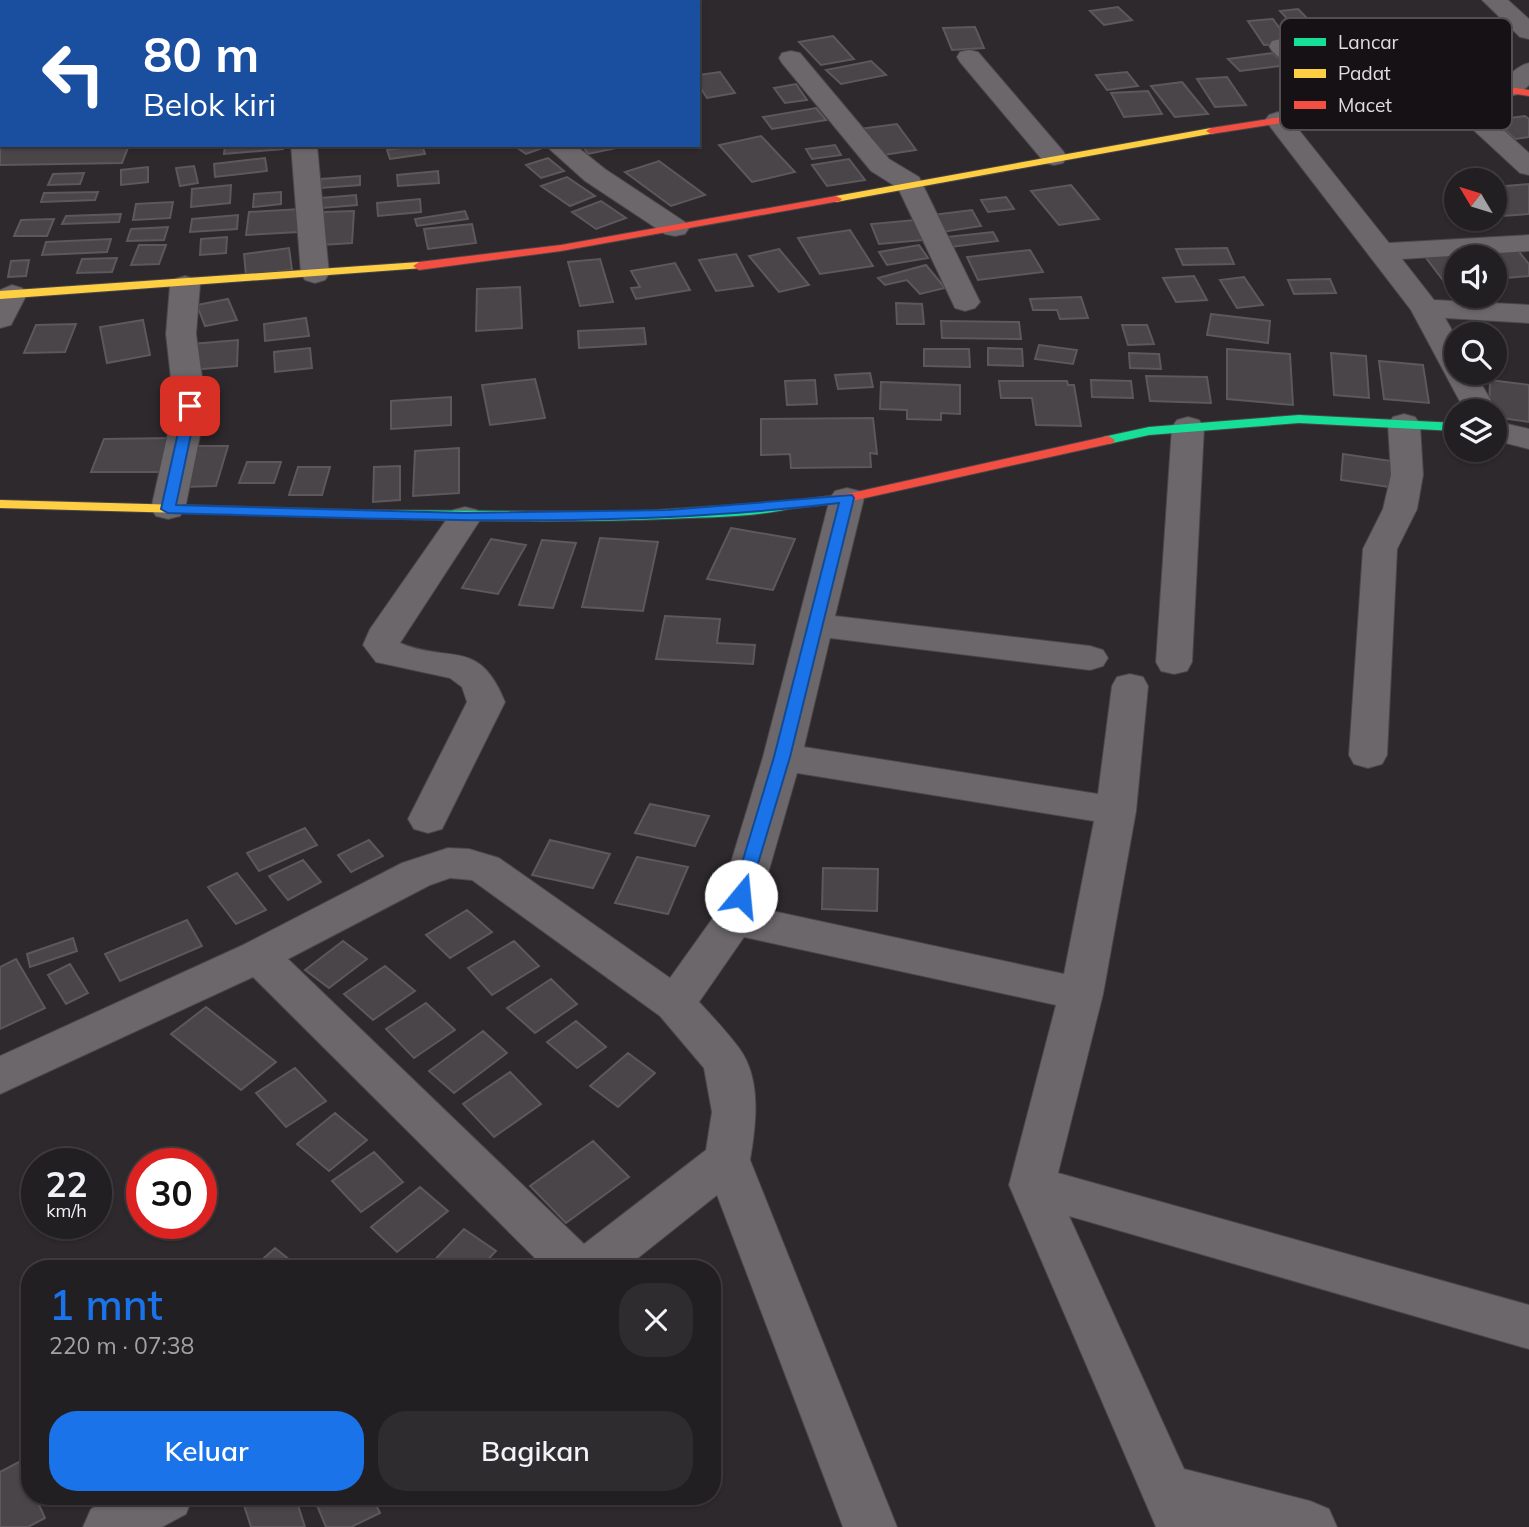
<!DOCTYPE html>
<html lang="id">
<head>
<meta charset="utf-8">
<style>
  :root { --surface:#221f22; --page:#2e2c2f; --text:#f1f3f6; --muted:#a2a2a5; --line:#3f3d40; --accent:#1a73e8 }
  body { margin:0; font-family:Mulish,sans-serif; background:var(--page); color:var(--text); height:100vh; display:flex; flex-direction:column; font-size:26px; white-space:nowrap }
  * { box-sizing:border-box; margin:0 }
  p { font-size:23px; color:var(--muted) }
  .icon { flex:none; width:38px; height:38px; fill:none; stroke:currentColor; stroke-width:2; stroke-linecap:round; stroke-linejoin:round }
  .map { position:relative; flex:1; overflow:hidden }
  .drawer { position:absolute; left:21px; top:1260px; width:700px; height:245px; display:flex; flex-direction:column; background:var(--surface); border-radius:28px; box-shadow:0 2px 5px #0004,0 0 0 2px var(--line) }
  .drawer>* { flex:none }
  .hud { position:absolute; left:0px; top:0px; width:700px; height:147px; box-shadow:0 2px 5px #0004,0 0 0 2px var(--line); background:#1a4fa0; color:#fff; overflow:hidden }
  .needle { width:46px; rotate:308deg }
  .buttons { position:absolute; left:1444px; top:168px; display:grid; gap:14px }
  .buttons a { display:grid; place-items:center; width:63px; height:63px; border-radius:50%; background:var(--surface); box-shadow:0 2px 5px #0004,0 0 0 2px var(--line); font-size:35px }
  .speed { position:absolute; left:21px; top:1148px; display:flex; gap:14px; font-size:35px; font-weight:700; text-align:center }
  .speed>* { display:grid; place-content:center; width:91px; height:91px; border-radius:50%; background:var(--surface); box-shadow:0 2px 5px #0004,0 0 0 2px var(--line); line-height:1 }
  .speed small { font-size:18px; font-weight:400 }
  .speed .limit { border:10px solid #d22; background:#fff; color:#111 }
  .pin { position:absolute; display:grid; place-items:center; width:60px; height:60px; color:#fff; margin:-30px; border-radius:14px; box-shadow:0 4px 10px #0006 }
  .me { position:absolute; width:77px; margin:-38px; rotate:17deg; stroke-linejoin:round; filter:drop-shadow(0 0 5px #0008) }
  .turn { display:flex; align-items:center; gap:24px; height:147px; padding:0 28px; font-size:32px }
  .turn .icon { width:91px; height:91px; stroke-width:2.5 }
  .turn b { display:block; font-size:49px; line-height:60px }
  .round { display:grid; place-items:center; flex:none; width:74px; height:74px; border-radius:28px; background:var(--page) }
  .summary { display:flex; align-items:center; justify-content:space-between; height:119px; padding:0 28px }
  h1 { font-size:42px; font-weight:600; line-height:52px; color:var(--accent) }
  .cta { display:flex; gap:14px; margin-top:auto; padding:14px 28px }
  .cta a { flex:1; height:80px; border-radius:28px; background:var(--accent); color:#fff; font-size:28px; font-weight:600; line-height:80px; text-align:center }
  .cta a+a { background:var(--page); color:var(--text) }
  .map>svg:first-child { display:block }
</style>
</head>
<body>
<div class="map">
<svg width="1529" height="1527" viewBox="0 0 1529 1527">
  <rect width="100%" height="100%" fill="#2d292d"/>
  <!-- building -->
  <path fill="#494549" stroke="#5c585b" stroke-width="2" d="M1118,7L1132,20L1104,25L1090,11Z
    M1298,9L1313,24L1294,26L1280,11Z
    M1273,19L1290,43L1264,45L1248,21Z
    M975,27L984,48L952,50L943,28Z
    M833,36L854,59L821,65L799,42Z
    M1273,53L1287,65L1240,71L1228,59Z
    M871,61L886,75L841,84L826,70Z
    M720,72L735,93L707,98L698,84V75Z
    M1127,72L1138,86L1107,90L1096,75Z
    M1227,77L1246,105L1215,107L1197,79Z
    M1182,82L1208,114L1175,117L1151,86Z
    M796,84L807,100L785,103L774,88Z
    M1148,91L1162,114L1124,117L1111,93Z
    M816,108L826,120L772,129L763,117Z
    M1525,116L1529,119V137L1515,139L1494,120Z
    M897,124L916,150L877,156L859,129Z
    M761,136L795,172L752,182L719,145Z
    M0,142L2,145H129L122,163L0,165Z
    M225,145H283V149L224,154Z
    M422,145L425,154L390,159L387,150Z
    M522,145H543L545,147L526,154L516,147Z
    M582,145H614L616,148L588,154Z
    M835,145L841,155L812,159L806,149Z
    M265,158L267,171L215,177L214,164Z
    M548,158L564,171L541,178L526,165Z
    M849,159L865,180L827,186L812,165Z
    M659,161L705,195L671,206L625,172Z
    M194,166L198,183L180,186L176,168Z
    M148,167V182L121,185V170Z
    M438,171L439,183L398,186L397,175Z
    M84,173L80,184L48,185L53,174Z
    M360,176V185L321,188V179Z
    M567,177L595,196L570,206L541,186Z
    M1529,184V214L1502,216L1494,207V187Z
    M231,185L230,203L191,207L192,189Z
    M1071,185L1099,219L1059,225L1031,191Z
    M98,192L95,200L41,202L44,193Z
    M281,192V204L253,207L254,194Z
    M356,195L357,205L322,208L321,198Z
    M1006,197L1014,209L988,212L981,200Z
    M420,199L421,212L378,216L377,203Z
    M601,201L626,218L596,229L572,212Z
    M173,202L170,218L133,220L136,204Z
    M300,209L298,232L246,235L249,212Z
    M972,210L981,226L942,232L932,215Z
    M354,211L352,243L322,245L324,212Z
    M465,211L468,219L417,226L415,219Z
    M121,214L119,222L62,224L66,216Z
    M238,215L237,229L190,232L192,219Z
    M54,219L47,236H14L21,220Z
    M915,220L924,240L879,244L871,224Z
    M472,224L476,243L428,249L424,229Z
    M168,227L164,240L127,241L131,229Z
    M850,230L873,266L820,274L798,238Z
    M993,232L998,241L943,248L937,238Z
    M227,237L226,253L200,255L201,239Z
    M111,239L107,252L42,255L46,242Z
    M139,245H166L159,264L131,265Z
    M919,245L928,258L887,265L879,252Z
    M1515,247L1529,264V276L1494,279V257H1456V282L1445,283L1424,255Z
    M289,248L292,270L246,275L244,254Z
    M1227,248L1234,264L1183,265L1176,249Z
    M779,249L809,285L779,292L749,256Z
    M1030,250L1043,272L978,280L967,257Z
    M736,254L753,286L716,291L699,260Z
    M117,258L112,272L77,273L82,259Z
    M600,259L613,302L580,306L568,262Z
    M29,260L26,276L8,277L11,261Z
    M675,263L690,290L636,299L631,288L640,287L631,271Z
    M926,265L945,288L920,294L907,280L885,285L878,278Z
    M1194,276L1207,300L1176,302L1163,278Z
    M1244,277L1263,305L1237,308L1220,280Z
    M1330,279L1336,293L1294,294L1288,280Z
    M520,287L522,328L476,331L477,289Z
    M1081,297L1088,318L1060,319L1057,310H1033L1030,299Z
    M228,299L237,320L205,326L197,305Z
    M896,303L922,304L924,324H897Z
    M1211,314L1270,321L1268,343L1207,335Z
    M306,318L309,336L265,341L264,324Z
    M143,320L150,355L107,363L100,327Z
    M941,321L1019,322L1021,339L942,338Z
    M76,324L65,352L24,353L36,325Z
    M1122,325H1147L1154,344L1128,345Z
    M644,328L646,344L579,348L578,331Z
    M238,340L237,366L191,370L192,344Z
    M1039,345L1077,350L1073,364L1035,359Z
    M310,348L312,368L275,372L274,352Z
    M988,348L1022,349L1023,366L988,365Z
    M924,349H969L970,367L924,366Z
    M1227,349L1290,354L1293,405L1227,399Z
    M1129,353L1159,354L1161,369L1130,368Z
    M1331,353L1366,356L1369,398L1334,395Z
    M1379,361L1423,365L1429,403L1384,399Z
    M870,373L873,387L838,389L835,375Z
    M1146,376L1207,377L1211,403L1150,401Z
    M535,379L545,418L490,425L482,385Z
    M815,380L817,404L787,405L785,381Z
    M1091,380L1131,381L1133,398L1092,397Z
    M1490,380L1529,385V422L1494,417V411H1489Z
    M999,381H1067L1068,385H1074L1081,426L1036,425L1032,398H1001Z
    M881,382L960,385V414L941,413V420L907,419V410L880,409Z
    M451,397V425L391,429V401Z
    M873,418L877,454L870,453L871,467L791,468L790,454L761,455V419Z
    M174,438L161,472H91L104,439Z
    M195,446H228L216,486L182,487Z
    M459,448V493L413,496L415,451Z
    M1343,454L1405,463L1403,489L1341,480Z
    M247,462H281L274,483H239Z
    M400,466V500L373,502L374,467Z
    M298,467H330L322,495H289Z
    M731,528L795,539L773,590L707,579Z
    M600,538L658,542L643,611L582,607Z
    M491,539L526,545L498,594L462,588Z
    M542,540L576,543L553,608L519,605Z
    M665,616L720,619L717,643L755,645L753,664L656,659Z
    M650,804L709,816L695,846L635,833Z
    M305,828L317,845L259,871L247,853Z
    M369,840L383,856L351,872L338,855Z
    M550,840L610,854L593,888L532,875Z
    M637,857L688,867L668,914L615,903Z
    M303,860L321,882L288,900L269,876Z
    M823,868L878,869L877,911L822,909Z
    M237,873L266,910L236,924L208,887Z
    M467,910L492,932L450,958L426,935Z
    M187,920L202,946L120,981L105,954Z
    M73,938L77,951L30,967L27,954Z
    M343,941L367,959L329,988L305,970Z
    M514,941L539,966L492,995L468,968Z
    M16,959L45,1008L0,1029V967Z
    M70,964L88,993L66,1004L48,975Z
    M385,966L415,991L373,1020L344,994Z
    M551,979L577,1004L535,1033L507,1008Z
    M426,1003L455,1030L414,1058L386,1029Z
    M206,1007L276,1062L241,1090L171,1034Z
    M576,1021L606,1047L577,1068L547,1042Z
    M483,1031L507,1053L454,1093L429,1071Z
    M628,1053L655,1073L618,1107L590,1086Z
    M295,1068L326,1101L286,1127L256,1093Z
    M510,1072L541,1104L494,1137L463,1104Z
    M335,1113L367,1140L329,1171L297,1144Z
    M593,1141L629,1177L566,1223L530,1186Z
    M374,1152L403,1182L361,1212L332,1181Z
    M420,1187L448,1211L397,1252L371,1227Z
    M464,1229L496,1251L479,1269H426Z
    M275,1248L301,1269H252Z
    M21,1461L30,1483V1496H35L45,1518L28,1527H0V1472Z
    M241,1496H295L305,1527H251Z
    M313,1496H372L380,1513L351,1527H326Z"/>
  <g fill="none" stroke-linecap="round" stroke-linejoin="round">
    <!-- street casing -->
    <g stroke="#4a464a" stroke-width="2">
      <path id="street" d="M1482,0H1508L1529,19V39L1520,37Z
        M1281,39L1290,41L1361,105L1365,110L1361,115L1352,118L1343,115L1272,51L1269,46L1272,41Z
        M969,50L978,52L1063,151L1067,157L1063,163L1054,165L1045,163L960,62L957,57L960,52Z
        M791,51L800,53L889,159L919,177L980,302L975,308L965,311L955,308L898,188L871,171L782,63L779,58L782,53Z
        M1529,63V85C1520,94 1515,98 1502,94L1498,89C1506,78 1516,66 1529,63Z
        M1450,87L1459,90L1529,153V175L1520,173L1441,100L1437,95L1441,90Z
        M1278,112L1287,115L1389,243L1529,235V251L1402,259L1434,300L1529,305V323L1445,318L1456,337V373H1475L1497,411L1494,414V411H1465L1411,310L1265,120L1269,115Z
        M291,145H317L329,274L325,280L315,283L305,280L301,274Z
        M545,145H575L605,169L685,222L689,228L685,234L675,236L665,234L585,181Z
        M185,276L195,279L200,285L196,334L206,406L185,509L180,516L168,519L156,516L151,509L174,406L166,334L170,285L175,279Z
        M12,285L22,288L27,294L11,325L0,328V290Z
        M1404,414L1415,417L1420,424L1423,475L1417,509L1397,549L1387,755L1382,764L1368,768L1354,764L1349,755L1363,549L1383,509L1391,475L1388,424L1393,417Z
        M1188,417L1199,420L1204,427L1192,662L1187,671L1174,674L1161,671L1156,662L1172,427L1177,420Z
        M1494,421L1529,429V449L1494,440Z
        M847,488L859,491L864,498L835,616L1090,646L1103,650L1108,658L1103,666L1090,670L830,638L804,747L1098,794L1112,686L1117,677L1130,674L1143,677L1148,686L1136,811L1103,994L1058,1173L1529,1305V1349L1069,1216L1184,1469L1310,1501L1329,1509L1337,1527H1156L1009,1185L1056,1005L744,937L699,1002C713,1017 727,1032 739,1048C762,1079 756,1125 750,1160L897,1527H843L717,1195L624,1269H546L253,977L0,1094V1056L243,945L402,863L448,848L469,849L499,858L670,978L715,915L763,757L830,498L835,491ZM797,773L1094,821L1064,974L758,908ZM450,878L472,880L660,1016L704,1068L712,1112L706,1150L584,1244L288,959L430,885Z
        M465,507L477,510L482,517L400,643C450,664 479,637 505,702L442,829L428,833L414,829L408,819L467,702L462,687L450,678L376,662L363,645L370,629L453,510Z
        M115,1496H193L186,1514L162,1527H83L91,1509Z"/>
    </g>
    <!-- fast casing -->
    <g stroke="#4a464a" stroke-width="2">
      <path id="fast" d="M1299,415L1456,423V431L1299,423L1149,435L1108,444L1101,440L1103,437L1149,427Z
        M788,501L795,505L793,508C752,518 706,517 665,519C563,523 462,521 360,518L353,514L360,510L628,512Z"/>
    </g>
    <!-- slow casing -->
    <g stroke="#4a464a" stroke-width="2">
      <path id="slow" d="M1211,128L1215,129V133L836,202L830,199L836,196Z
        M419,262L423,264V268L0,299V291Z
        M0,500L360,510L367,514L360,518L0,508Z"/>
    </g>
    <!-- jam casing -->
    <g stroke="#4a464a" stroke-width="2">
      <path id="jam" d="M1509,87L1529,90V96L1509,93L1463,95L1211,134L1206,131L1211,128L1463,89Z
        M836,196L842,199L840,201L561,251L419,270L413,266L419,262L561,245Z
        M1108,436L1115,440L1113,443L847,502L788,509L781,505L788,501L847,494Z"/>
    </g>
    <!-- street -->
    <use href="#street" fill="#6b676a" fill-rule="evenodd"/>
    <!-- fast -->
    <use href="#fast" fill="#16e098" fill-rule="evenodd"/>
    <!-- slow -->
    <use href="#slow" fill="#ffcf43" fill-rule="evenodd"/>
    <!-- jam -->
    <use href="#jam" fill="#f24e42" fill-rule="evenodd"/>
  </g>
  <!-- route -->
  <path fill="#1a73e8" stroke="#114b97" stroke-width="2" d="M190,402L197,406L176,505L465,513L668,510L852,495L854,498L790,757L747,900H735L732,896L774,757L839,503C616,530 392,519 168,513L161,509L184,406Z"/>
  <!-- legend -->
  <rect x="1280" y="18" width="232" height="112" rx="10" fill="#151114" stroke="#524e52" stroke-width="2"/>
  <rect x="1294" y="38" width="32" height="8" fill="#16e098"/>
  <rect x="1294" y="69" width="32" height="9" fill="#ffcf43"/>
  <rect x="1294" y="101" width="32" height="8" fill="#f24e42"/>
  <g font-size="19" fill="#e2dce1">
    <text x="1338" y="49">Lancar</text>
    <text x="1338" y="80">Padat</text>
    <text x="1338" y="112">Macet</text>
  </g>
</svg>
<div class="buttons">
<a><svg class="needle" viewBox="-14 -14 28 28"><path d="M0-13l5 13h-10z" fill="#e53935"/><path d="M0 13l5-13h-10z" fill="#a2a2a5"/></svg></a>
<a><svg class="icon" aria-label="sound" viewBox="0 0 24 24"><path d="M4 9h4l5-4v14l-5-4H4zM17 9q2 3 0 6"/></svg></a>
<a><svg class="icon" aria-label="search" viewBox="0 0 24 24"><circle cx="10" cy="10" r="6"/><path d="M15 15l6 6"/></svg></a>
<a><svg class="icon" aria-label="layers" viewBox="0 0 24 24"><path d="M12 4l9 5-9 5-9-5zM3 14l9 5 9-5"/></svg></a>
</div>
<div class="speed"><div>22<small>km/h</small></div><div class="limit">30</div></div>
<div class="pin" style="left:190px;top:406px;background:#d93025"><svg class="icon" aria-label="arrive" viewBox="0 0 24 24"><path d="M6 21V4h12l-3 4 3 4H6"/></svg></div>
<svg class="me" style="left:741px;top:896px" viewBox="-20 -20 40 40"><circle r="19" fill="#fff"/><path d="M0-13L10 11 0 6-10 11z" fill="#1a73e8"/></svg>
<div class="hud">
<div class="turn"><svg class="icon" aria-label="left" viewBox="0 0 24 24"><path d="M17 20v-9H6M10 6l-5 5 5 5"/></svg><div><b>80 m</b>Belok kiri</div></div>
</div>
<section class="drawer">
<div class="summary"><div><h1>1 mnt</h1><p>220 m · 07:38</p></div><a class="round"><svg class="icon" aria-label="close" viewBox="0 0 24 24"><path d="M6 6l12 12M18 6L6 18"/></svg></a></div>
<div class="cta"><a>Keluar</a><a>Bagikan</a></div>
</section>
</div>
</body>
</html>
